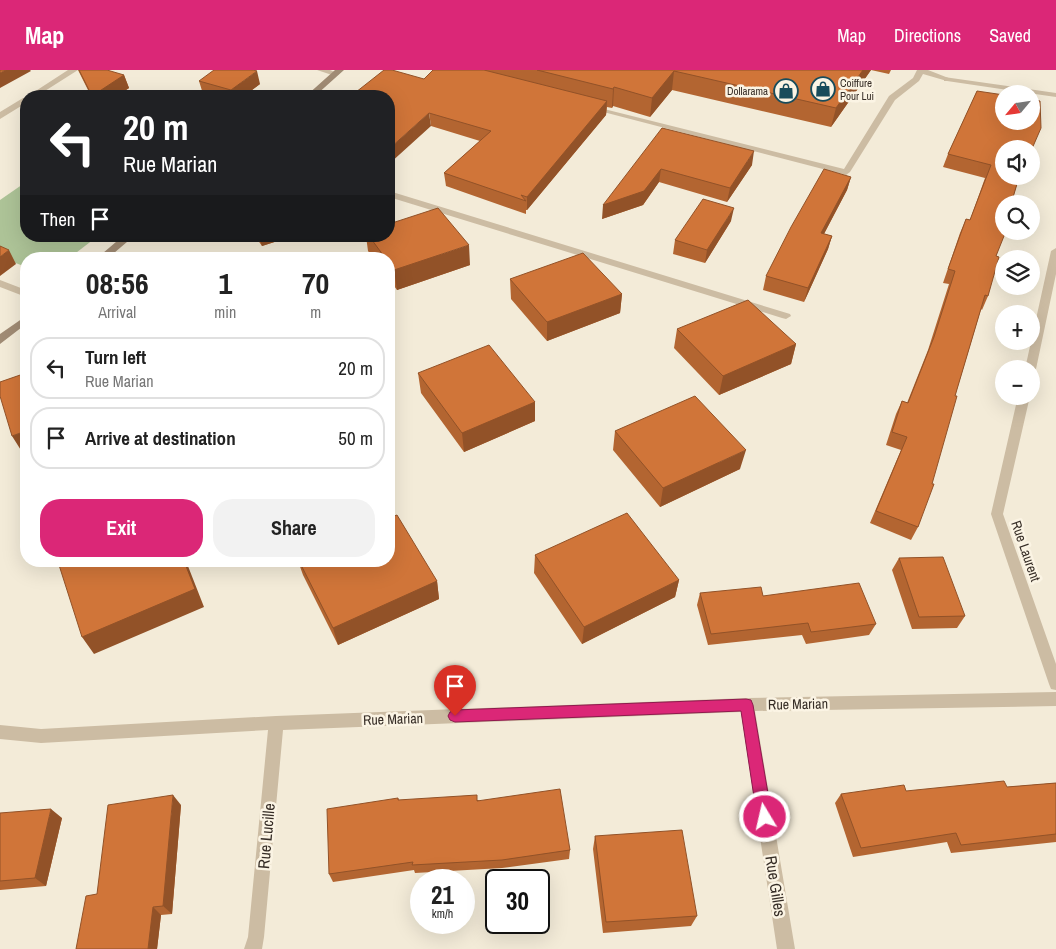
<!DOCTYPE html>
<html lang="en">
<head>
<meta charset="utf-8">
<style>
  :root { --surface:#fff; --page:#f2f2f2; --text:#222; --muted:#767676; --line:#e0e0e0; --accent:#db2777 }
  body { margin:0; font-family:"Archivo Narrow",sans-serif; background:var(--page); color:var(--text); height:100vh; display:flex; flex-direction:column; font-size:19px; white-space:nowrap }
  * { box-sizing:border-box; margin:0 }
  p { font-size:16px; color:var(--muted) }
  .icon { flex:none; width:28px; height:28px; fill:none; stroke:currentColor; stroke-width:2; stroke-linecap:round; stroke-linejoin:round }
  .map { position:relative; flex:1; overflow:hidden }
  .details { position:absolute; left:20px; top:182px; width:375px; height:315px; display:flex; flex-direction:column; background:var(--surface); border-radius:20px; box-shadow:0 5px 20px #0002 }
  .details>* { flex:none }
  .banner { position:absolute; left:20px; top:20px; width:375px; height:152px; border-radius:20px; box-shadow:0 5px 20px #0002; background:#202124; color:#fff; overflow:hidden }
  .needle { width:32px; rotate:241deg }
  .fabs { position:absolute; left:995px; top:15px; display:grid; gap:10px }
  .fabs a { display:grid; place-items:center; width:45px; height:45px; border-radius:50%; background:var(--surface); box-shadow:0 5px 20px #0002; font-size:25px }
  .speed { position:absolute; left:410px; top:799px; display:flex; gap:10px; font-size:25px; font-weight:700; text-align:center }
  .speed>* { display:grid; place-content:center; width:65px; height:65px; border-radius:50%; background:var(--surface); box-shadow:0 5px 20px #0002; line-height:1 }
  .speed small { font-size:12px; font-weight:400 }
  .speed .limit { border:2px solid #111; border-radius:8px; background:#fff; color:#111 }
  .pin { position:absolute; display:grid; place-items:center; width:42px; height:42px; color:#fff; margin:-51px -21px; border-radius:50% 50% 50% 0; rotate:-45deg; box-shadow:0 0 5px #0007 }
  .pin .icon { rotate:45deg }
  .me { position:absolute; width:55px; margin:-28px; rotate:351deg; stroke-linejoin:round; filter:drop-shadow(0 0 4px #0008) }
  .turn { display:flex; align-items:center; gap:18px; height:105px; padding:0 20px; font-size:22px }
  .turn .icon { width:65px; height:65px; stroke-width:2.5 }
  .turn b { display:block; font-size:35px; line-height:42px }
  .then { display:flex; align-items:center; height:48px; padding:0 20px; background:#0003; gap:10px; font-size:19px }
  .eta { display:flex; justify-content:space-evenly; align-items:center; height:85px; text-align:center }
  .eta b { font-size:30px; font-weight:700; line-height:35px }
  .primary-button { display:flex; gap:10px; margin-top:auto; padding:10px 20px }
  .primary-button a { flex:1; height:58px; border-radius:20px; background:var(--accent); color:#fff; font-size:20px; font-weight:700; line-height:58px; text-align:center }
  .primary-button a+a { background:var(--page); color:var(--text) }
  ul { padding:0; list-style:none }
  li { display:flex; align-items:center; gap:15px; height:62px; margin:0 10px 8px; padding:0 10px; border:2px solid var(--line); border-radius:20px }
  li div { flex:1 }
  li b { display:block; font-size:19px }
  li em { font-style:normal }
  header { display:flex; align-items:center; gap:30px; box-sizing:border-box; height:70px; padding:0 25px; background:var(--accent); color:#fff }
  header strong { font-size:24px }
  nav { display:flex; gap:28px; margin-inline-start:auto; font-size:18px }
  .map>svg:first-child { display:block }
</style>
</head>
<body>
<header>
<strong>Map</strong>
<nav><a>Map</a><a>Directions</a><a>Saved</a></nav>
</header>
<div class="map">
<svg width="1056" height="879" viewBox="0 0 1056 879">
  <rect width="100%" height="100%" fill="#f3ebd8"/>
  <!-- green -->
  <path fill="#adc397" d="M26,112V166H98L68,189H26V197L0,187V130Z"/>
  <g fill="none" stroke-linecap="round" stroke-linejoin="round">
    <!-- lane -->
    <path fill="#ccbca3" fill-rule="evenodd" d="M917,0H928L951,9L947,11L923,4L919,11L895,30L850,102L846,105L588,38L592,36L844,99L889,26L913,8Z
      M389,121L790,244L791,246L786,249L782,248L389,127Z
      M0,210L26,220V227L0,217Z"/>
    <!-- street -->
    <path fill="#ccbca3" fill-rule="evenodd" d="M68,0H78L37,26H28Z
      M317,0H330L339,4L335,6Z
      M944,7L1056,23V27L947,11H944Z
      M23,28H26V33L0,49V42Z
      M1056,178V204L1036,299L1031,302V299H1025L1051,181Z
      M1018,326H1030L1003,444L1056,594V620L1051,619L1049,614L991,444Z
      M1056,622V636L755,641L795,879H777L741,642L283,660L264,867L262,879H244L248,867L268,660L41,673L0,669V655L41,659L276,646L747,628Z"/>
    <!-- secondary -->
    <path fill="#a08b74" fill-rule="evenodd" d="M335,0H344L315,26H306Z
      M123,166H134L107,189H96Z
      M26,246V254L0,274V264Z"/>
  </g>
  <!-- wall -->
  <path fill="#b36531" d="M78,0L124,5L129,18L117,26H91Z
    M433,0H891L889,4L871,0L831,57L672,20L650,47L613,36L612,38L607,37L606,45L527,140H526V144L446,116L444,103L480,71L431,56L424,9Z
    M199,11L260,14L244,26H210L203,24Z
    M977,21L1017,114L996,186L988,226L982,240L981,239L955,326L918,457L911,470L870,453L901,380L886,375L896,344L902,331L907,333L928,280L949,214L943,213L960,163L966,149L970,150L985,108L943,97L948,84Z
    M662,58L752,95L727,132L659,112L643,135L602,149Z
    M851,107L847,120L824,164L832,166L828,179L804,232L763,220L766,206Z
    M731,151L705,193L673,184L675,170Z
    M255,166H293L262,176Z
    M366,166H389L470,195L397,220L389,209V189H374L368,181Z
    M510,209L622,224L620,243L547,271L511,229Z
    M677,259L796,274L791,294L719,325L674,278Z
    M418,303L535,332V351L464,382L421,323Z
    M615,361L740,399L660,437L613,380Z
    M535,485L679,510L675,527L582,574L534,503Z
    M899,488L965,546L957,558L912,559L892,500Z
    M298,491H389L437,511L439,529L338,575L303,505Z
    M700,523L763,526L876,554L869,565L806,574L802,565L708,575L697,535Z
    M1056,713V772L951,783L947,772L853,787L835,733L841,724L1007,717Z
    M398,728L399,730H478L570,780L569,789L502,798L415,803L414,800L333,812L329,804Z
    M181,735L172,844L161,845L157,879H76L97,824Z
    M0,743L62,748L46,816L0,820Z
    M595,766L697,846L691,856L603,863L593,779Z"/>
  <!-- shaded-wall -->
  <path fill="#925228" d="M6,0H30L31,1L0,18V3Z
    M863,0H871L831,57L836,38Z
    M257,1L260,14L244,26H232L231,20Z
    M674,1L672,20L650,47L652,28Z
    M124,5L129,18L117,26H92Z
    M614,17L613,36L612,38L613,19Z
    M607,31L606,45L527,140V127Z
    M429,43L431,56L389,94V79Z
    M754,81L752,95L727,132L730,118Z
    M661,99L659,112L643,135L602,149L603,135Z
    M851,107L847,120L817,177L821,163Z
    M734,138L731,151L705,193L707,180Z
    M259,166H293L262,176Z
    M832,166L828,179L804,232L808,218Z
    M469,175L470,195L397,220L394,200Z
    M9,180L16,194L0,206V187Z
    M622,224L620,243L547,271V252Z
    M389,263L392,282L389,283Z
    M796,274L791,294L719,325L723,306Z
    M535,332V351L464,382L462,363Z
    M26,361V384L24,385L12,366Z
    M746,380L740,399L660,437L663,418Z
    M184,491H186L204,537L94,584L82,567Z
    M679,510L675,527L582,574L584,557Z
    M437,511L439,529L338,575L333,558Z
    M173,725L181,735L172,844L163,836Z
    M51,739L62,748L46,816L35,808Z
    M153,837L161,845L157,879H148Z"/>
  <!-- building -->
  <path fill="#d07539" stroke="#925228" d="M0,0H6L0,3Z
    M79,0H107L124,5L92,26Z
    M214,0H253L257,1L231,20L199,11Z
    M384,0H392L424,9L433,0H484L607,31L527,127L521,125L526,131L444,103L491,61L429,43L389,79V26H351Z
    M537,0H863L836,38L674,1L652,28L614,17L613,19Z
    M977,21L1004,25V51H1031V29L1040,31L1041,58L1031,81V79H1004V106H1020L1017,114L1011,134H1004V161H1006L996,186L999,187L988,226L985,225L955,326H957L932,414H934L918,457L876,441L907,367L892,362L902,331L908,333L934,267L955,201L948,199L966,149L970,150L991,95L948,84Z
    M25,36H26V56H25Z
    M662,58L754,81L730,118L661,99L644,121L603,135Z
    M824,99L851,107L821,163L832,166L808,218L766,206L791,157Z
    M703,129L734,138L707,180L675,170Z
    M438,138L469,175L394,200L389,193V189H386L369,166H389V154Z
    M0,176L9,180L0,187Z
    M583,183L622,224L547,252L510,209Z
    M209,184L212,189H194Z
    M748,230L796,274L723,306L677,259Z
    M489,275L535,332L462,363L418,303Z
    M26,303V361L12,366L0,326V312Z
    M695,326L746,380L663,418L615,361Z
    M627,443L679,510L584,557L535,485Z
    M397,445L437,511L333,558L299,491H389V448Z
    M943,487L965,546L919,547L899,488Z
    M69,491H184L195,519L82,567L59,495Z
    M859,513L876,554L811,562L808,553L711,564L700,523L761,517L763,526Z
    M1004,711L1007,717L1056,713V764L961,775L956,763L861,778L841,724L904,715L906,721Z
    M560,719L570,780L502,790L412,795L413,792L329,804L327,739L398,728V730L477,725V731Z
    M173,725L163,836L153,837L148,879H76L86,826L97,824L108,735Z
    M51,739L35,808L0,811V743Z
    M682,760L697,846L606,852L595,766Z"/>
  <!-- route -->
  <path fill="#db2777" stroke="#8e194d" d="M746,629L751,630L753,635L772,747L770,752L765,754L760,752L757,747L741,641L455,652L450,650L448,646L450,642L455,640Z"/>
  <!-- icons -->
  <defs>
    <g id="shop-ring" transform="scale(1.25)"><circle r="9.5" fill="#fbf4e4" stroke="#184c5b" stroke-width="1.5"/><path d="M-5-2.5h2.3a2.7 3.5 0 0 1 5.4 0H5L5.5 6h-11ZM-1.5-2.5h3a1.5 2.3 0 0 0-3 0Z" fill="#184c5b"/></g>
  </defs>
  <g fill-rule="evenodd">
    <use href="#shop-ring" x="823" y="19"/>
    <use href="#shop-ring" x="786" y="21"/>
  </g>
  <g text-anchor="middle" stroke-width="5" stroke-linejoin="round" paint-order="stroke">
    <!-- far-poi labels -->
    <g font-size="11" fill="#362d26" stroke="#fbf4e4" text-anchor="start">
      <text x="840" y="17">Coiffure<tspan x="840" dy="13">Pour Lui</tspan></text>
      <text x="768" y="25" text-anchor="end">Dollarama</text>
    </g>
    <!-- street labels -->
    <g font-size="14" fill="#362d26" stroke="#fbf4e4">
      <text transform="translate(1026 481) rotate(71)" y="5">Rue Laurent</text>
      <text transform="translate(798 634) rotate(-1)" y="5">Rue Marian</text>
      <text transform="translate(393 649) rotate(-2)" y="5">Rue Marian</text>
    </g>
    <!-- near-street labels -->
    <g font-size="16" fill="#362d26" stroke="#fbf4e4">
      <text transform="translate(266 766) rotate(-85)" y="6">Rue Lucille</text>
      <text transform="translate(776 816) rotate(81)" y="6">Rue Gilles</text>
    </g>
  </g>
</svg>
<div class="fabs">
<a><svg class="needle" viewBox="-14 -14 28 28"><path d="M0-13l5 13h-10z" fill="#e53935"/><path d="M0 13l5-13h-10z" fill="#767676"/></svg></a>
<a><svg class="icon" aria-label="sound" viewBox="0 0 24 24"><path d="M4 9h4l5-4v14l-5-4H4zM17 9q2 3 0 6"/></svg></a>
<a><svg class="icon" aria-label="search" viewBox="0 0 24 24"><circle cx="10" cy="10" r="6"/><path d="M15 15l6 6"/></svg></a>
<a><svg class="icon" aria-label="layers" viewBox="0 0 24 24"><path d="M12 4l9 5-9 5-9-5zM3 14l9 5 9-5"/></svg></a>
<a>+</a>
<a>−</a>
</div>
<div class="speed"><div>21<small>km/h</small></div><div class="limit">30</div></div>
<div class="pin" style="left:455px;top:646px;background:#d93025"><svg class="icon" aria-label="arrive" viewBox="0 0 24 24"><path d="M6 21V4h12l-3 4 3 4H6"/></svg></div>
<svg class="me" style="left:765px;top:747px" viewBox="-20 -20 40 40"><circle r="17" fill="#db2777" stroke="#fff" stroke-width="3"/><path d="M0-11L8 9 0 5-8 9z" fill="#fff"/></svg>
<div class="banner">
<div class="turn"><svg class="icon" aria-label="left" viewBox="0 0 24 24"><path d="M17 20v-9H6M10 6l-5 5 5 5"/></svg><div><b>20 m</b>Rue Marian</div></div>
<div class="then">Then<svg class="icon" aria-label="arrive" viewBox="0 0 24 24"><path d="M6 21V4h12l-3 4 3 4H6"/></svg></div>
</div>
<section class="details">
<div class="eta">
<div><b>08:56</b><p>Arrival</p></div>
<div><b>1</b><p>min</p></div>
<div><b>70</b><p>m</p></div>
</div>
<ul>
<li><svg class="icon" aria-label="left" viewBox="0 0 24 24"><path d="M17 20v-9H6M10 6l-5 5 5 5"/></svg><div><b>Turn left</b><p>Rue Marian</p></div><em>20 m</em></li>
<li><svg class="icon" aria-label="arrive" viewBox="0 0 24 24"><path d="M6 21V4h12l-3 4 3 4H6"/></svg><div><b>Arrive at destination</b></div><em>50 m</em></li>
</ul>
<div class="primary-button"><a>Exit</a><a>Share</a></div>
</section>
</div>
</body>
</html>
